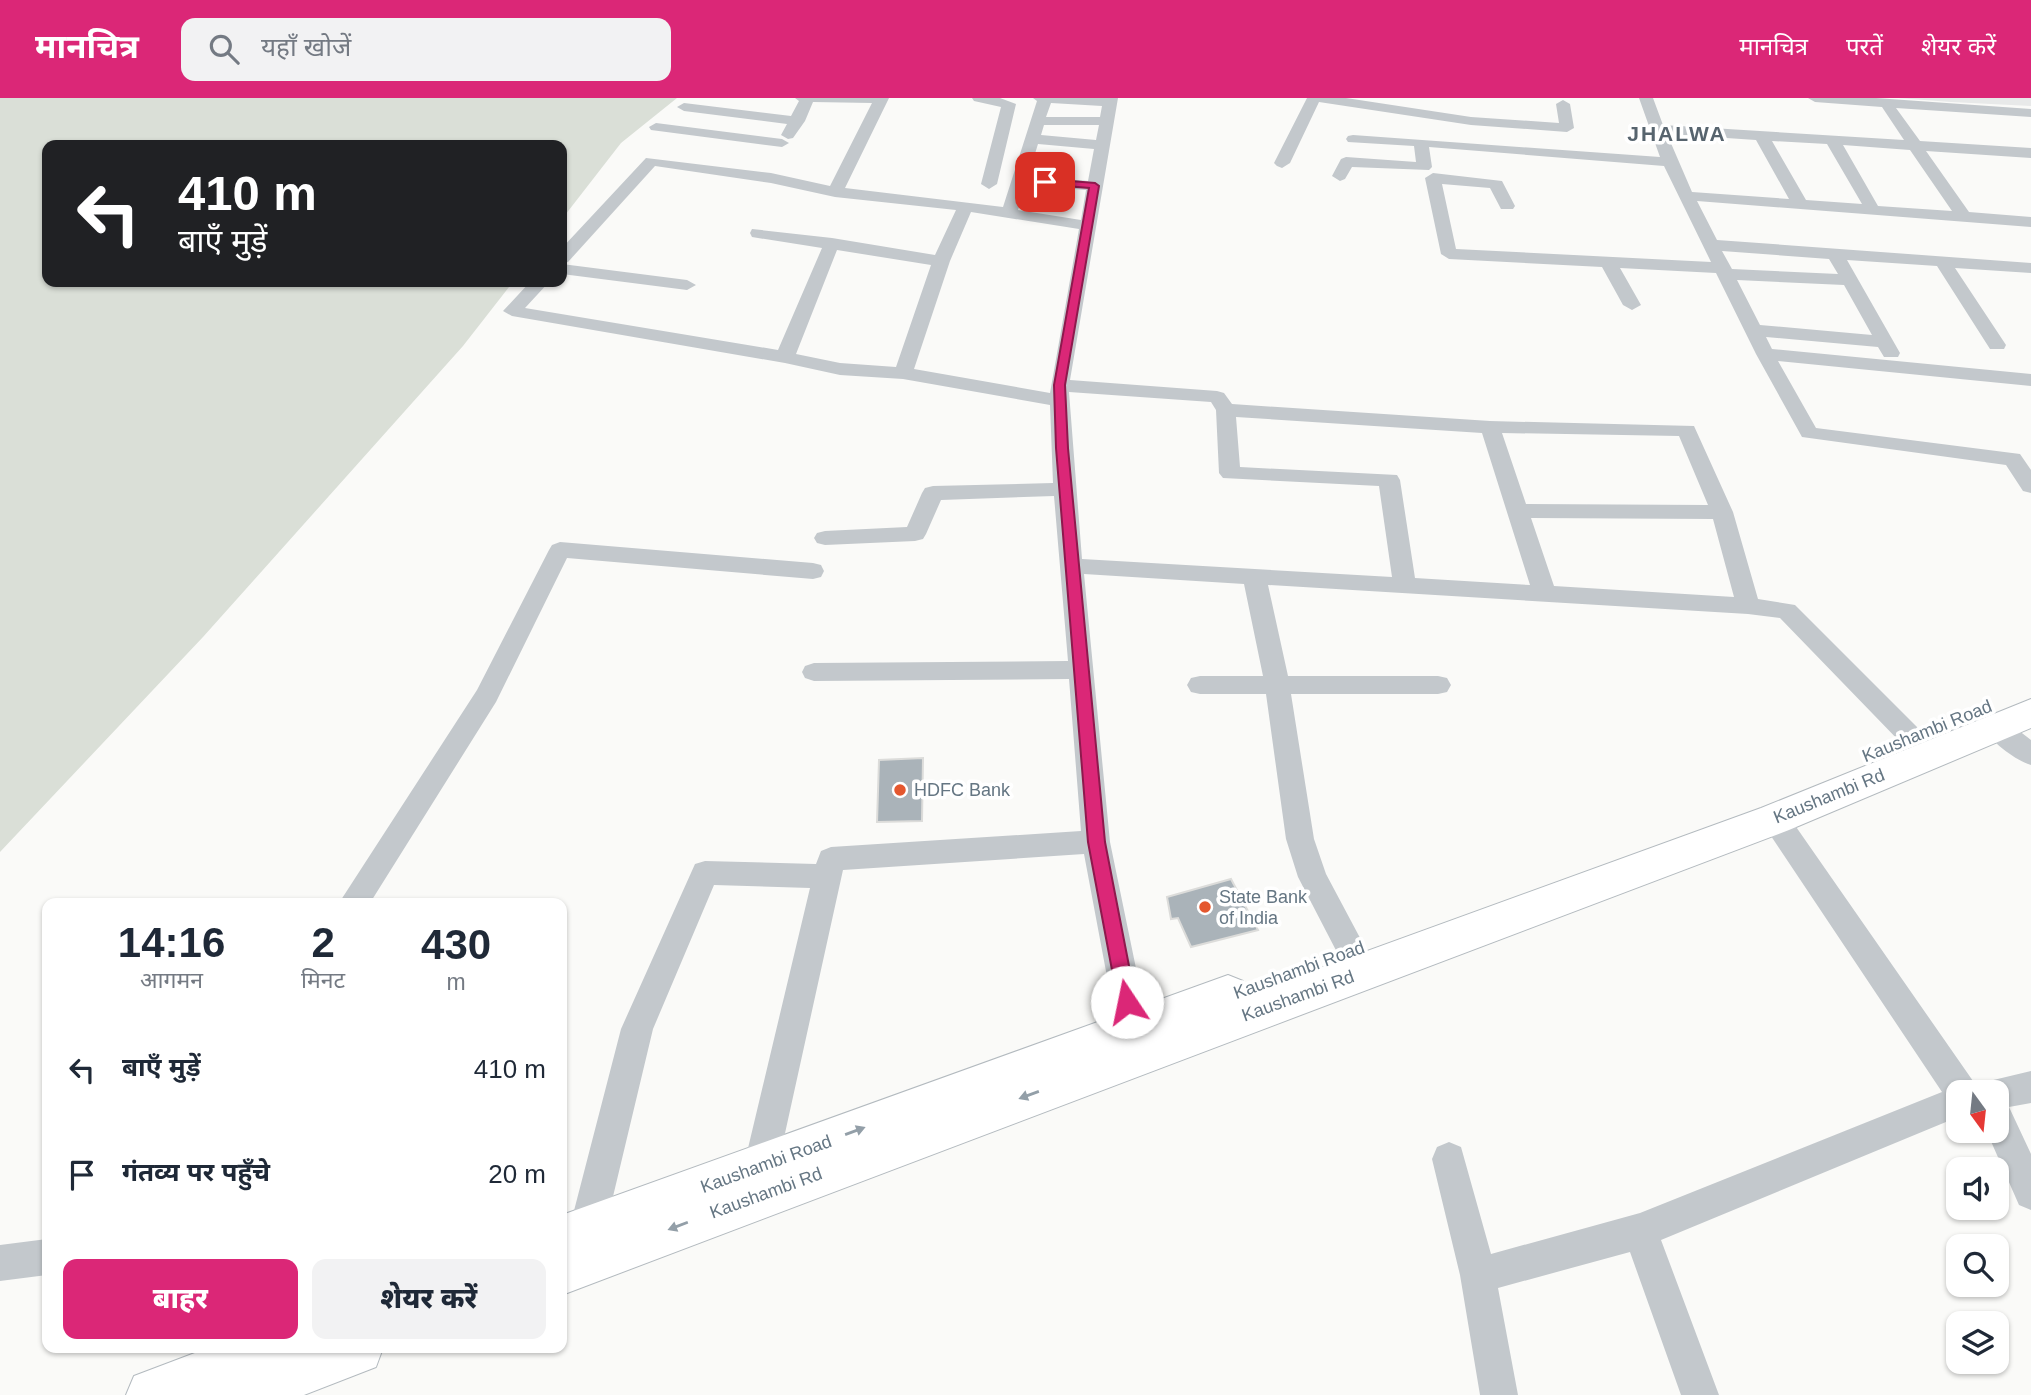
<!DOCTYPE html>
<html lang="hi">
<head>
<meta charset="utf-8">
<style>
  :root { --surface:#fff; --page:#f2f2f3; --text:#1f2937; --muted:#747a83; --accent:#db2777 }
  body { margin:0; font-family:Arial,"Noto Sans Devanagari",sans-serif; background:var(--page); color:var(--text); height:100vh; display:flex; flex-direction:column; font-size:26px; white-space:nowrap }
  * { box-sizing:border-box; margin:0 }
  p { font-size:23px; color:var(--muted) }
  .icon { flex:none; width:38px; height:38px; fill:none; stroke:currentColor; stroke-width:2; stroke-linecap:round; stroke-linejoin:round }
  .map { position:relative; flex:1; overflow:hidden }
  .drawer { position:absolute; left:42px; top:800px; width:525px; height:455px; display:flex; flex-direction:column; background:var(--surface); border-radius:14px; box-shadow:0 2px 5px #0004 }
  .drawer>* { flex:none }
  .hud { position:absolute; left:42px; top:42px; width:525px; height:147px; border-radius:14px; box-shadow:0 2px 5px #0004; background:#202124; color:#fff; overflow:hidden }
  .needle { width:46px; rotate:165deg }
  .buttons { position:absolute; left:1946px; top:982px; display:grid; gap:14px }
  .buttons a { display:grid; place-items:center; width:63px; height:63px; border-radius:14px; background:var(--surface); box-shadow:0 2px 5px #0004; font-size:35px }
  .pin { position:absolute; display:grid; place-items:center; width:60px; height:60px; color:#fff; margin:-30px; border-radius:14px; box-shadow:0 4px 10px #0006 }
  .me { position:absolute; width:77px; margin:-38px; rotate:349deg; stroke-linejoin:round; filter:drop-shadow(0 0 5px #0008) }
  .turn { display:flex; align-items:center; gap:24px; height:147px; padding:0 21px; font-size:32px }
  .turn .icon { width:91px; height:91px; stroke-width:2.5 }
  .turn b { display:block; font-size:49px; line-height:60px }
  .eta { display:flex; justify-content:space-evenly; align-items:center; height:119px; text-align:center }
  .eta b { font-size:42px; font-weight:800; line-height:49px }
  .cta { display:flex; gap:14px; margin-top:auto; padding:14px 21px }
  .cta a { flex:1; height:80px; border-radius:14px; background:var(--accent); color:#fff; font-size:28px; font-weight:800; line-height:80px; text-align:center }
  .cta a+a { background:var(--page); color:var(--text) }
  ul { padding:0; list-style:none }
  li { display:flex; align-items:center; gap:21px; height:105px; padding:0 21px }
  li div { flex:1 }
  li b { display:block; font-size:26px }
  li em { font-style:normal }
  header { display:flex; align-items:center; gap:42px; box-sizing:border-box; height:98px; padding:0 35px; background:var(--accent); color:#fff }
  header strong { font-size:33px }
  nav { display:flex; gap:38px; margin-inline-start:auto; font-size:24px }
  .search { width:490px; height:63px; background:var(--page); display:flex; align-items:center; gap:18px; box-sizing:border-box; padding:0 24px; border-radius:14px; color:var(--muted); font-size:26px }
  .map>svg:first-child { display:block }
</style>
</head>
<body>
<header>
<strong>मानचित्र</strong>
<div class="search"><svg class="icon" aria-label="search" viewBox="0 0 24 24"><circle cx="10" cy="10" r="6"/><path d="M15 15l6 6"/></svg>यहाँ खोजें</div>
<nav><a>मानचित्र</a><a>परतें</a><a>शेयर करें</a></nav>
</header>
<div class="map">
<svg width="2031" height="1297" viewBox="0 0 2031 1297">
  <rect width="100%" height="100%" fill="#fafaf8"/>
  <!-- built -->
  <path fill="#e8e9e9" d="M1898,0H2031V8L1951,4Z"/>
  <!-- green -->
  <path fill="#dadfd7" d="M0,0H677L621,45L562,121V47H47V184H513L463,248L203,539L0,754Z"/>
  <!-- building -->
  <path fill="#aab3b9" stroke="#dcdcda" stroke-width="2" d="M923,660L922,723L877,724L879,662Z
    M1231,781L1258,832L1191,849L1178,820L1171,821L1167,799Z"/>
  <g fill="none" stroke-linecap="round" stroke-linejoin="round">
    <!-- secondary casing -->
    <g stroke="#b3babf" stroke-width="2">
      <path id="secondary" d="M2031,601V630L1789,732L562,1197V1117L1228,877L1243,883L1249,896L1761,710Z
        M208,1250H383L376,1269L304,1297H126L134,1278Z"/>
    </g>
    <!-- minor -->
    <path fill="#c3c8cc" fill-rule="evenodd" d="M795,0H889L845,90L1003,109L1037,3L1033,0H1118L1070,282L1217,293L1224,295L1232,306L1490,323L1694,328L1733,414L1758,501L1795,507L1921,633L1925,640L1921,647L1912,650L1903,647L1780,520L1748,516L1268,487L1288,578H1438L1447,580L1451,587L1447,594L1438,596H1291L1314,741L1326,776L1367,853L1363,862L1352,866L1341,862L1298,779L1286,741L1266,596H1200L1191,594L1187,587L1191,580L1200,578H1263L1244,486L1084,476L1110,744L1152,948L1147,959L1136,963L1125,959L1120,948L1084,756L843,772L778,1067L773,1079L761,1084L749,1079L744,1067L810,790L714,787L653,931L605,1132L600,1145L587,1150L574,1145L569,1132L621,931L695,766L705,763L816,766L821,753L831,749L1081,733L1069,581L814,583L805,580L802,574L805,568L814,565L1068,563L1054,398L941,402L926,436L923,441L915,443L825,447L817,445L814,440L817,435L825,433L907,429L922,395L925,390L933,388L1053,385L1050,307L903,281L840,277L785,265L512,218L503,213L530,184H549L525,210L778,252L822,150L752,139L750,135L752,131L832,140L935,157L956,112L835,99L771,85L655,68L568,164L562,165V150L646,60L771,75L830,88L872,5L813,4L805,23L793,40L788,41L781,37L787,26L684,13L677,9L684,5L791,18L799,3ZM1051,5L1102,8L1100,19H1046ZM1044,27H1099L1096,42L1041,37ZM1038,46L1094,51L1088,83L1028,78ZM1026,87L1086,92L1081,122L1018,112ZM971,114L1079,131L1050,295L914,271L950,163ZM837,152L931,167L896,269L840,265L796,256ZM1069,294L1211,304L1216,312L1219,375L1223,380L1379,388L1392,479L1082,461ZM1236,319L1482,335L1530,487L1415,480L1400,382L1397,377L1240,369ZM1502,335L1679,338L1708,407L1526,406ZM1531,420L1713,421L1734,499L1554,488Z
      M972,0H1000L1016,6L997,86L989,91L981,86L1001,9L974,3Z
      M1307,0H1346L1471,19L1559,25L1556,6L1563,2L1570,6L1574,30L1567,34L1471,27L1319,4L1290,65L1282,70L1277,68L1274,65Z
      M1639,0H1653L1663,27L1904,42L1882,9L1815,4L1808,0H1876L2031,11V19L1896,10L1920,43L2031,50V60L1926,53L1969,114L2031,119V129L1697,103L1717,142L2031,165V175L1955,170L2006,247L2004,251H1990L1937,168L1847,162L1900,255L1898,259H1884L1878,249L1766,239L1772,251L2031,276V288L1778,263L1816,330L2020,356L2031,372V395L2023,393L2006,367L1802,339L1756,256L1716,175L1620,170L1641,207L1632,212L1623,207L1602,169L1449,161L1441,156L1425,80L1433,75L1502,83L1515,108L1513,111H1501L1490,90L1442,86L1456,151L1711,164L1664,68L1429,49L1432,69L1429,72L1352,69L1345,81L1340,83L1332,78L1341,61L1346,59L1416,64L1414,48L1348,44L1346,41L1348,38L1353,37L1660,59ZM1667,36L1756,42L1789,101L1692,94ZM1772,43L1827,46L1862,106L1806,102ZM1843,47L1910,52L1952,113L1878,108ZM1722,153L1829,161L1838,176L1732,171ZM1737,182L1844,187L1872,237L1760,227Z
      M656,25L782,41L789,45L782,49L651,32L649,29Z
      M562,166L687,182L696,187L687,192L562,176Z
      M560,444L813,465L821,467L824,473L821,479L813,481L567,460L496,604L370,805H339L477,592L549,452L552,447Z
      M1996,619L2005,622L2031,642V667C2015,662 1991,644 1983,629L1987,622Z
      M1775,710L1785,713L1973,983L1977,994H1958V1019L1661,1142L1719,1297H1681L1630,1154L1498,1190L1518,1297H1480L1460,1177L1432,1061L1437,1049L1449,1044L1461,1049L1491,1156L1640,1115L1942,994L1765,729L1761,721L1765,713Z
      M2031,973V1005L2009,1009L2031,1056V1112L2019,1107L1986,1032H1997V994H1981L1985,984Z
      M47,1141V1177L0,1183V1147Z"/>
    <!-- secondary -->
    <use href="#secondary" fill="#fff" fill-rule="evenodd"/>
  </g>
  <!-- one-way arrows -->
  <defs><path id="oneway-solid" d="M-6-.8H1V-3.2L6.5 0L1 3.2V.8H-6Z" transform="scale(1.75)"/></defs>
  <g fill="#939fa8">
    <use href="#oneway-solid" transform="translate(1029 997) rotate(160)"/>
    <use href="#oneway-solid" transform="translate(855 1033) rotate(-20)"/>
    <use href="#oneway-solid" transform="translate(678 1128) rotate(159)"/>
  </g>
  <!-- route -->
  <path fill="#db2777" stroke="#8e194d" stroke-width="2" d="M1045,81L1095,85L1099,88L1065,287L1068,350L1105,744L1136,904L1134,910L1127,913L1120,910L1118,904L1088,744L1056,350L1054,287L1089,90L1041,86V82Z"/>
  <!-- markers -->
  <g fill="#e4572e" stroke="#fff" stroke-width="2.5">
    <circle cx="900" cy="692" r="7"/>
    <circle cx="1205" cy="809" r="7"/>
  </g>
  <g text-anchor="middle" stroke-width="7" stroke-linejoin="round" paint-order="stroke">
    <!-- street labels -->
    <g font-size="18" fill="#657683" stroke="#fff">
      <text transform="translate(1927 633) rotate(-22)" y="6">Kaushambi Road</text>
      <text transform="translate(1829 698) rotate(-22)" y="6">Kaushambi Rd</text>
      <text transform="translate(1299 872) rotate(-20)" y="6">Kaushambi Road</text>
      <text transform="translate(1298 898) rotate(-20)" y="6">Kaushambi Rd</text>
      <text transform="translate(766 1066) rotate(-20)" y="6">Kaushambi Road</text>
      <text transform="translate(766 1095) rotate(-20)" y="6">Kaushambi Rd</text>
    </g>
    <!-- poi labels -->
    <g font-size="18" fill="#657683" stroke="#fff" text-anchor="start">
      <text x="914" y="698">HDFC Bank</text>
      <text x="1219" y="805">State Bank<tspan x="1219" dy="21">of India</tspan></text>
    </g>
    <!-- far-district labels -->
    <g font-size="21" font-weight="bold" letter-spacing="2" fill="#57646e" stroke="#fff">
      <text x="1677" y="43">JHALWA</text>
    </g>
  </g>
</svg>
<div class="buttons">
<a><svg class="needle" viewBox="-14 -14 28 28"><path d="M0-13l5 13h-10z" fill="#e53935"/><path d="M0 13l5-13h-10z" fill="#747a83"/></svg></a>
<a><svg class="icon" aria-label="sound" viewBox="0 0 24 24"><path d="M4 9h4l5-4v14l-5-4H4zM17 9q2 3 0 6"/></svg></a>
<a><svg class="icon" aria-label="search" viewBox="0 0 24 24"><circle cx="10" cy="10" r="6"/><path d="M15 15l6 6"/></svg></a>
<a><svg class="icon" aria-label="layers" viewBox="0 0 24 24"><path d="M12 4l9 5-9 5-9-5zM3 14l9 5 9-5"/></svg></a>
</div>
<div class="pin" style="left:1045px;top:84px;background:#d93025"><svg class="icon" aria-label="arrive" viewBox="0 0 24 24"><path d="M6 21V4h12l-3 4 3 4H6"/></svg></div>
<svg class="me" style="left:1127px;top:904px" viewBox="-20 -20 40 40"><circle r="19" fill="#fff"/><path d="M0-13L10 11 0 6-10 11z" fill="#db2777"/></svg>
<div class="hud">
<div class="turn"><svg class="icon" aria-label="left" viewBox="0 0 24 24"><path d="M17 20v-9H6M10 6l-5 5 5 5"/></svg><div><b>410 m</b>बाएँ मुड़ें</div></div>
</div>
<section class="drawer">
<div class="eta">
<div><b>14:16</b><p>आगमन</p></div>
<div><b>2</b><p>मिनट</p></div>
<div><b>430</b><p>m</p></div>
</div>
<ul>
<li><svg class="icon" aria-label="left" viewBox="0 0 24 24"><path d="M17 20v-9H6M10 6l-5 5 5 5"/></svg><div><b>बाएँ मुड़ें</b></div><em>410 m</em></li>
<li><svg class="icon" aria-label="arrive" viewBox="0 0 24 24"><path d="M6 21V4h12l-3 4 3 4H6"/></svg><div><b>गंतव्य पर पहुँचे</b></div><em>20 m</em></li>
</ul>
<div class="cta"><a>बाहर</a><a>शेयर करें</a></div>
</section>
</div>
</body>
</html>
